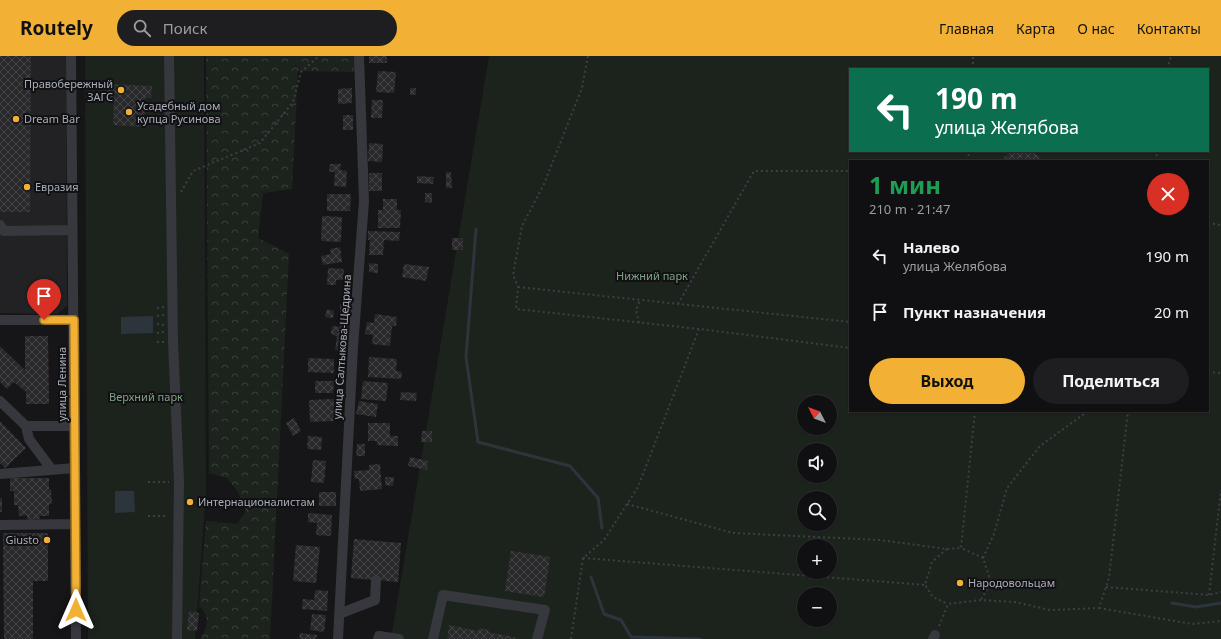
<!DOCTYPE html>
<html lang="ru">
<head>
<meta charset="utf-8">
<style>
  :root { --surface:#101012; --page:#1e1e20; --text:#f1f3f6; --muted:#9c9d9f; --line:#303032; --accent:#f2b134 }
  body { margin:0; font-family:"Noto Sans",sans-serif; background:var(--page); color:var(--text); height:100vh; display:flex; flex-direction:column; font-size:15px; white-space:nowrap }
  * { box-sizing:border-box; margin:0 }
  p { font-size:13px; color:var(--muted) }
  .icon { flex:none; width:22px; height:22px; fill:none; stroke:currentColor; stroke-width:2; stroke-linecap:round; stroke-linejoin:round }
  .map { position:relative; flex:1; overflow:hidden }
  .side { position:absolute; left:849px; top:104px; width:360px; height:252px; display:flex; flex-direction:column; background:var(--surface); border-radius:0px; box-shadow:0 1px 3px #0004,0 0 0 1px var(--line) }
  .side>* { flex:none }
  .guide { position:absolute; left:849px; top:12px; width:360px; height:84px; border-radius:0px; box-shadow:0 1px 3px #0004,0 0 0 1px var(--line); background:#0b6e4f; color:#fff; overflow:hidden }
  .needle { width:26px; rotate:312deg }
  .fabs { position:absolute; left:797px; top:339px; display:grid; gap:8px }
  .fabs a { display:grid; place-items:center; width:40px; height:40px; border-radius:50%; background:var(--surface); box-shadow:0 1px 3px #0004,0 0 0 1px var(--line); font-size:20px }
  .pin { position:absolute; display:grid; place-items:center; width:34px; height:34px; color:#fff; margin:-41px -17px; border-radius:50% 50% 50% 0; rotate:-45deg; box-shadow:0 0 4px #0007 }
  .pin .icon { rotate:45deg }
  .me { position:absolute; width:44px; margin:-22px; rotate:0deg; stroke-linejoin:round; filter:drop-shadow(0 0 3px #0008) }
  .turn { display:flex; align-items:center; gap:14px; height:84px; padding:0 20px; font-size:18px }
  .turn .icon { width:52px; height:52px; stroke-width:2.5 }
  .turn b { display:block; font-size:28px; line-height:34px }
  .round { display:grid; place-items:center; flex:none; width:42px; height:42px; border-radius:21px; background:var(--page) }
  .head { display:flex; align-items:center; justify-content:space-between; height:68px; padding:0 20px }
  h1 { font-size:24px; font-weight:700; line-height:30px; color:#1e9e55 }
  .action { display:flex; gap:8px; margin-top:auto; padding:8px 20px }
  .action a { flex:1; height:46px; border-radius:24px; background:var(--accent); color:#111; font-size:16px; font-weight:700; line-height:46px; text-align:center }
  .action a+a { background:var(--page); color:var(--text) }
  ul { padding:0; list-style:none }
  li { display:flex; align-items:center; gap:12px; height:56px; padding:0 20px }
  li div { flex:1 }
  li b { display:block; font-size:15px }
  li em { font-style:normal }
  header { display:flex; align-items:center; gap:24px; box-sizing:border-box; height:56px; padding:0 20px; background:var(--accent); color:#111 }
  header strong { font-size:19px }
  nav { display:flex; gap:22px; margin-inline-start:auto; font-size:14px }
  .search { width:280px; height:36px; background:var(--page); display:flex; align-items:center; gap:10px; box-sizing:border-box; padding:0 14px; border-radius:22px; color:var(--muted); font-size:15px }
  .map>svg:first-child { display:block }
</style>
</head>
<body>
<header>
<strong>Routely</strong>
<div class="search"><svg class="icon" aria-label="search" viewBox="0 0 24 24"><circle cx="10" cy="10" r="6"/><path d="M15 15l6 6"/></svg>Поиск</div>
<nav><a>Главная</a><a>Карта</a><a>О нас</a><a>Контакты</a></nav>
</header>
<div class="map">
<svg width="1221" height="583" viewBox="0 0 1221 583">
  <defs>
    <pattern id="forest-crowns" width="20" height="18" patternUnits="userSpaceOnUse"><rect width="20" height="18" fill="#1c231d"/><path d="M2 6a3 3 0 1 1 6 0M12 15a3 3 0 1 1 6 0" fill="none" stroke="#3a403c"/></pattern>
    <pattern id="building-cross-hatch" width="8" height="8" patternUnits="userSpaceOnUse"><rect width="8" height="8" fill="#29292c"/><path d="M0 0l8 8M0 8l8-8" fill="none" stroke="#454548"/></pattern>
  </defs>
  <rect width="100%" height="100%" fill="#161618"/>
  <!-- built -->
  <path fill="#222225" d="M0,0H66L67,250L57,258L0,257Z"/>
  <!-- green -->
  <path fill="#1c231d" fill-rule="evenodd" d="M85,0H204L206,437L195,583H88Z
    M489,0H1221V583H391ZM850,13H1208V95H850ZM850,105H1208V355H850ZM804,346H830V372H804ZM804,394H830V420H804ZM804,442H830V468H804ZM804,490H830V516H804ZM804,538H830V564H804Z"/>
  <!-- forest -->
  <path fill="url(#forest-crowns)" d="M206,0H356V16L298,15L292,133L263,137L258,182L289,198L270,583H201C207,570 211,560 199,550L206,465L237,468L246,455L238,436L227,422L209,417Z"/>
  <!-- water -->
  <path fill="#2c353c" d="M153,260V277L121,278V261Z
    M115,435H134L135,456L115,457Z"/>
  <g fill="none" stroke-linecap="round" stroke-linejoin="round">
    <!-- stream -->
    <path stroke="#2c353c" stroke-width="3" d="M476,173L466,301L478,386L570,410L598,442L602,472
      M591,521L604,558L621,564L631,581L700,583
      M1172,547L1196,551L1221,547"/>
  </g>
  <!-- building -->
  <path fill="url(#building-cross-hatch)" d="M0,0H31L30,156H0Z
    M369,0H387V7H369Z
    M378,15L396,16L394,37L376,36Z
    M108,28L152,30L151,42H145L144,71L113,69L114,41H107Z
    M352,32V47L338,48V33Z
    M410,32H416V39H410Z
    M372,44H383L382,62H371Z
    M343,59H353V74H343Z
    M369,87L383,88L382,106L368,105Z
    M1013,95H1031L1039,100L1042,105H1032L1023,102L1014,105H1002L1004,101Z
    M330,108H341L340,114L347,115L346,131L334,130L335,116H329Z
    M446,116H451L452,132H446Z
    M369,117H382V135H369Z
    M417,120L434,121L433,128L417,127Z
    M425,137H432V147L425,146Z
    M327,138H351L350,155H327Z
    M383,143H397V154H401L400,172H378V154H383Z
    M322,160L342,161L341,186L321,185Z
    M368,175L400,176L399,185L384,184L383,199H369L370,184H368Z
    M452,182H463V194H452Z
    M340,191L342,206L323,209L321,200L331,198L330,193Z
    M369,207L378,208V217L369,216Z
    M404,208L429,211L426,225L402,221Z
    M328,212L344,213L343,224H336V229H327Z
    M340,248H347V257H340Z
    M327,253L334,255L333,262L325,261Z
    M375,258L397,261L396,270H392L390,290L372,288L373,279L365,278L367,266L374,267Z
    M341,259L350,261L344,295L335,294L337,280L331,278L332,270L339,271Z
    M25,280H48L49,348H26V336L14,326L7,333L0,326V290L25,314Z
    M369,301L397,303L396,315L402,316L401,323L368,321Z
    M308,302L334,303V317L308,316Z
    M315,325H334L333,337H315Z
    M363,325L388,327L386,345L361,343Z
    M401,336L417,337L416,345L400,344Z
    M334,343L335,365L310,366L309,344Z
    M359,345L378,348L376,361L356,358Z
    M294,362L301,375L293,380L286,367Z
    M0,365L26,392L5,412L0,407Z
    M368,367H390V380H398V390L377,389V385H368Z
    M422,375H432V386H421Z
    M308,380L322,381L321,394L307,393Z
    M357,388H365V400H356Z
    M410,401L428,405L427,414L408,410Z
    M313,404L326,405L324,427L311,426Z
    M380,408L382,433L360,435L359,423H355L354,415L369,414V409Z
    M385,421H394L393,430L385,429Z
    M10,422H49V434H51L52,448H49V460H40V463L27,464V459L19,460L18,449H14V435H10Z
    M319,436H336V450H319Z
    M0,442H2V456H0Z
    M308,457L332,459L331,480L316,479L317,467L308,466Z
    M3,477H48V525H33V583H4Z
    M354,483L401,487L398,526L351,522Z
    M296,489L320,491L316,527L293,525Z
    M511,495L550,501L544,541L505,535Z
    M315,534L328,535L327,555L302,553L303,543L314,544Z
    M189,555L199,557L197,575L187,574Z
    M312,558L326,559L324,576L310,574Z
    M449,569L478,575L479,572L489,574L488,576L517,582V583H447Z
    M300,577L317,579L316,583H299Z"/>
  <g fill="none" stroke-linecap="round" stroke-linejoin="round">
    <!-- path -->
    <path stroke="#3d3f44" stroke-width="2" stroke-dasharray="2 3" stroke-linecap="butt" d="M588,0L582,32L544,128L522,170L513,219L518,231L516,253L699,273L850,292
      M973,13V0
      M1167,13L1171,0
      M968,105L969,95
      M1156,105L1157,95
      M181,136L193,115L260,87L293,46L301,16L319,0
      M1208,167L1221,169
      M518,231L850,266
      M678,248L754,115H850
      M157,252L164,251
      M157,260L164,259
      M639,267L636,254L640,244
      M157,268L164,269
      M157,277L164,276
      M157,286H164
      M1208,316L1221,317
      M975,355L961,492L983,502L991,526L981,544
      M148,426H169
      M627,448L733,477L880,484L947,493L961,492
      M148,460H168
      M947,493L932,506L925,529L933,541L948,548
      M583,502L925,529
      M983,502L994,478L1007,432L1040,390L1088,355
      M1106,531L1209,539L1221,536
      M1209,539L1221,434
      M1099,552L1192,568L1221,565
      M939,570L948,548L981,544L1015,546L1050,554L1099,552L1109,522L1128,355
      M571,583L583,502L604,484L638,431L699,273"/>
    <!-- minor -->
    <path stroke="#37383d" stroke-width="10" d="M71,0L76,583
      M169,0L173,286L179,425L177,583
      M0,169L4,175L72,174
      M0,264H74
      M0,345L26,370H74
      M26,370L29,383L52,414
      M0,418L75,412
      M0,469L75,468
      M339,558L375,544L376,524
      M338,583L353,291L364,145L359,0
      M378,583L379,580L399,583
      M433,583L443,539L545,554L537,583
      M933,583L935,579"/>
  </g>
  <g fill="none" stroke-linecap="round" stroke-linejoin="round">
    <!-- route casing -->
    <g stroke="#9d7322" stroke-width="10">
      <path id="route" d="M44,264H74L76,554"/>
    </g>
    <!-- route -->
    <use href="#route" stroke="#f2b134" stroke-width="7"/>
  </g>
  <!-- markers -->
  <g fill="#f2b134" stroke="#111113" stroke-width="1.5">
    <circle cx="121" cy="34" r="4"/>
    <circle cx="129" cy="56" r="4"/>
    <circle cx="16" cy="63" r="4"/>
    <circle cx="27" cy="131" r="4"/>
    <circle cx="190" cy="446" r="4"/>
    <circle cx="47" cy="484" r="4"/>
    <circle cx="960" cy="527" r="4"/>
  </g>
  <g text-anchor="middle" stroke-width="4" stroke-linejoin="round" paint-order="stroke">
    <!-- poi labels -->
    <g font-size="11" fill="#a8adb8" stroke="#111113" text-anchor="start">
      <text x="113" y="32" text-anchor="end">Правобережный<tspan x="113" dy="13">ЗАГС</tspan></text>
      <text x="137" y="54">Усадебный дом<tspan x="137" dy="13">купца Русинова</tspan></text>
      <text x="24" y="67">Dream Bar</text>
      <text x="35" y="135">Евразия</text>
      <text x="198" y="450">Интернационалистам</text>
      <text x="39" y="488" text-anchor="end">Giusto</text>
      <text x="968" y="531">Народовольцам</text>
    </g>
    <!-- park labels -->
    <g font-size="11" fill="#7fa381" stroke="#111113">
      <text x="652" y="224">Нижний парк</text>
      <text x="146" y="345">Верхний парк</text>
    </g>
    <!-- street labels -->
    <g font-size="11" fill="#a8adb8" stroke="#111113">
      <text transform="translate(342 291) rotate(-86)" y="4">улица Салтыкова-Щедрина</text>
      <text transform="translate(62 328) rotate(-90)" y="4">улица Ленина</text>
    </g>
  </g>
</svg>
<div class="fabs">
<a><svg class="needle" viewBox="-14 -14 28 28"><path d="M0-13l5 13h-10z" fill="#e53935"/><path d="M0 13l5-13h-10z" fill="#9c9d9f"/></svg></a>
<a><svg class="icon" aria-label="sound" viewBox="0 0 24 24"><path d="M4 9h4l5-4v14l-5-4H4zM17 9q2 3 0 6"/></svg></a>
<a><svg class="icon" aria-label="search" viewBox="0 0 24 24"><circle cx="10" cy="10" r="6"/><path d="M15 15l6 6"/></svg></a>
<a>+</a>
<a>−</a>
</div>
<div class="pin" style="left:44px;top:264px;background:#d93025"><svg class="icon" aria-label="arrive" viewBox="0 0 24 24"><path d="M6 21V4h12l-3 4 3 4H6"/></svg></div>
<svg class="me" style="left:76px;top:554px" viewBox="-20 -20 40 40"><path d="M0-17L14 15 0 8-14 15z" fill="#f2b134" stroke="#fff" stroke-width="4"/></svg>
<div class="guide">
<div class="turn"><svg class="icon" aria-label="left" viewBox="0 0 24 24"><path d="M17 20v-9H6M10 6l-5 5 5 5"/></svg><div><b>190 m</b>улица Желябова</div></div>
</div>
<section class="side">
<div class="head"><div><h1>1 мин</h1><p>210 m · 21:47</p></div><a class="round" style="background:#d93025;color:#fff"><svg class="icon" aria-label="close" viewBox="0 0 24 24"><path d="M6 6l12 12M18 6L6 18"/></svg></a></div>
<ul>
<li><svg class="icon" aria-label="left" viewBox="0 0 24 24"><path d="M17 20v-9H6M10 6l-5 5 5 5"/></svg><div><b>Налево</b><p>улица Желябова</p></div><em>190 m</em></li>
<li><svg class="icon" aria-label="arrive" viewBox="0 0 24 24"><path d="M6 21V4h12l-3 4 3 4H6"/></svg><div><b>Пункт назначения</b></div><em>20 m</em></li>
</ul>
<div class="action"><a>Выход</a><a>Поделиться</a></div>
</section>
</div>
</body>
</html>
